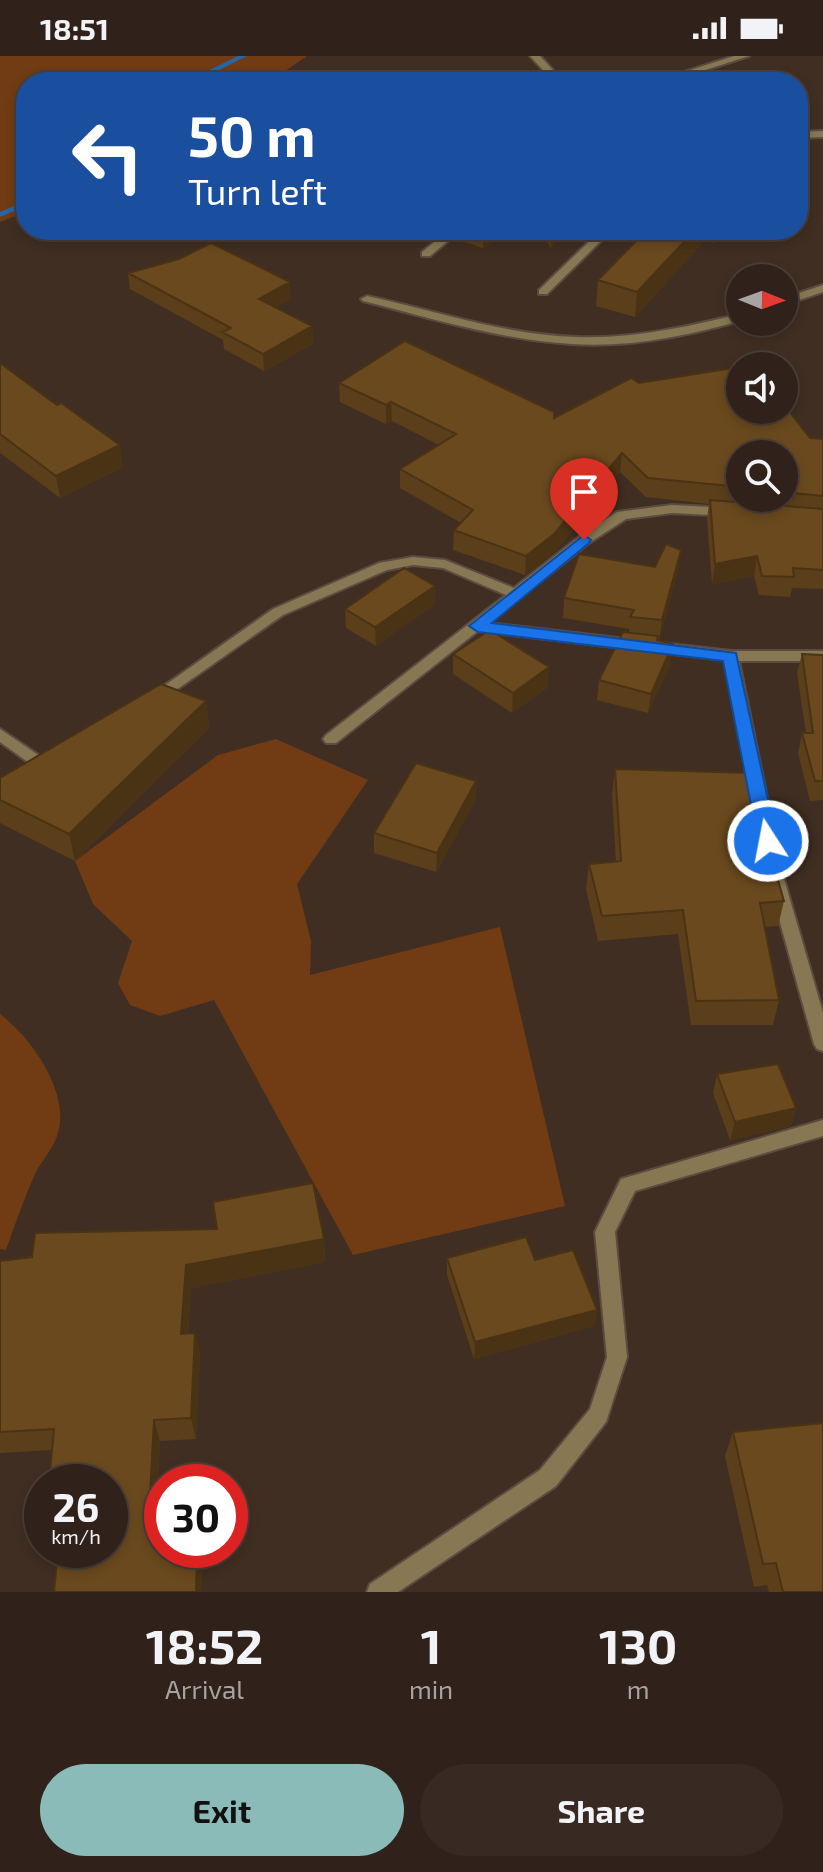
<!DOCTYPE html>
<html lang="en">
<head>
<meta charset="utf-8">
<style>
  :root { --surface:#30221a; --page:#382a23; --text:#f1f3f6; --muted:#a8a4a2; --line:#4b3f39; --accent:#8bbbb9 }
  body { margin:0; font-family:"Exo 2",sans-serif; background:var(--page); color:var(--text); height:100vh; display:flex; flex-direction:column; font-size:30px; white-space:nowrap }
  * { box-sizing:border-box; margin:0 }
  p { font-size:26px; color:var(--muted) }
  .icon { flex:none; width:44px; height:44px; fill:none; stroke:currentColor; stroke-width:2; stroke-linecap:round; stroke-linejoin:round }
  .map { position:relative; height:1536px; overflow:hidden }
  .drawer { display:flex; flex-direction:column; background:var(--surface); flex:1 }
  .drawer>* { flex:none }
  .top-card { position:absolute; left:16px; top:16px; width:792px; height:168px; border-radius:32px; box-shadow:0 4px 12px #0003,0 0 0 2px var(--line); background:#1a4fa0; color:#fff; overflow:hidden }
  .needle { width:52px; rotate:91deg }
  .buttons { position:absolute; left:726px; top:208px; display:grid; gap:16px }
  .buttons a { display:grid; place-items:center; width:72px; height:72px; border-radius:50%; background:var(--surface); box-shadow:0 4px 12px #0003,0 0 0 2px var(--line); font-size:40px }
  .speed { position:absolute; left:24px; top:1408px; display:flex; gap:16px; font-size:40px; font-weight:700; text-align:center }
  .speed>* { display:grid; place-content:center; width:104px; height:104px; border-radius:50%; background:var(--surface); box-shadow:0 4px 12px #0003,0 0 0 2px var(--line); line-height:1 }
  .speed small { font-size:20px; font-weight:400 }
  .speed .limit { border:12px solid #d22; background:#fff; color:#111 }
  .pin { position:absolute; display:grid; place-items:center; width:68px; height:68px; color:#fff; margin:-82px -34px; border-radius:50% 50% 50% 0; rotate:-45deg; box-shadow:0 0 8px #0007 }
  .pin .icon { rotate:45deg }
  .me { position:absolute; width:88px; margin:-44px; rotate:349deg; stroke-linejoin:round; filter:drop-shadow(0 0 6px #0008) }
  .turn { display:flex; align-items:center; gap:28px; height:168px; padding:0 40px; font-size:36px }
  .turn .icon { width:104px; height:104px; stroke-width:2.5 }
  .turn b { display:block; font-size:56px; line-height:68px }
  .eta { display:flex; justify-content:space-evenly; align-items:center; height:136px; text-align:center }
  .eta b { font-size:48px; font-weight:700; line-height:56px }
  .primary-button { display:flex; gap:16px; margin-top:auto; padding:16px 40px }
  .primary-button a { flex:1; height:92px; border-radius:48px; background:var(--accent); color:#111; font-size:32px; font-weight:700; line-height:92px; text-align:center }
  .primary-button a+a { background:var(--page); color:var(--text) }
  .status { display:flex; justify-content:space-between; align-items:center; height:56px; padding:0 40px; background:var(--surface); direction:ltr }
  .status svg { height:22px; fill:currentColor }
  .map>svg:first-child { display:block }
</style>
</head>
<body>
<div class="status"><b>18:51</b><svg viewBox="0 0 49 12"><path d="M0 12V9h3v3zM5 12V6h3v6zM10 12V3h3v9zM15 12V0h3v12zM26 1h20v11H26zM47 4h2v5h-2z"/></svg></div>
<div class="map">
<svg width="823" height="1536" viewBox="0 0 823 1536">
  <rect width="100%" height="100%" fill="#402e22"/>
  <!-- green -->
  <path fill="#713b14" d="M0,0H307L269,26H26V156L0,166Z
    M276,683L368,724L297,828L311,885L310,919L500,871L565,1150L353,1199L214,944L160,960L130,949L118,927L132,885L93,848L75,805L218,699Z
    M0,958C32,982 72,1039 57,1080C52,1094 41,1106 35,1118C24,1143 15,1168 6,1194L0,1193Z"/>
  <g fill="none" stroke-linecap="round" stroke-linejoin="round">
    <!-- stream -->
    <path fill="#2665a7" fill-rule="evenodd" d="M238,0H247L195,26H185Z
      M26,145V150L0,161V156Z"/>
    <!-- minor casing -->
    <g stroke="#5c4b40" stroke-width="4">
      <path id="minor" d="M530,0H540L564,26H554Z
        M734,0H749L668,26H653Z
        M823,75V81L798,82V76Z
        M449,174H461L430,200H422V196Z
        M601,174H612L547,238H539V234Z
        M823,229V236L784,249V242Z
        M367,240C436,255 506,279 577,281C633,283 686,271 740,258V265C686,280 628,292 572,288C501,284 431,262 363,245L361,243Z
        M672,449L730,452L737,456L730,460L672,457L626,463L589,487L488,567L731,595H823V605H739L782,816L823,957V995L817,993L814,988L766,816L725,604L478,575L336,687H326L323,683L326,679L506,539L443,512L413,509L387,514L283,559L156,648L151,649L144,644L273,553L379,507L413,501L445,504L514,532L579,481L617,456Z
        M0,673L56,711L59,715L56,719H46L0,686Z
        M823,1064V1080L635,1135L615,1176L627,1301L606,1366L556,1430L398,1536H367L370,1528L540,1414L590,1353L607,1301L595,1176L621,1123Z"/>
    </g>
    <!-- minor -->
    <use href="#minor" fill="#877853" fill-rule="evenodd"/>
  </g>
  <!-- wall -->
  <path fill="#5b3f1a" fill-rule="evenodd" d="M426,174H445L439,178Z
    M455,174H514L483,192L455,183Z
    M540,174H570L551,192Z
    M647,174H727L715,187L705,184L635,261L596,250L598,224Z
    M128,217L291,243L275,251L312,270L313,288L264,315L224,293L223,284L130,233Z
    M0,307L123,411L60,442L0,397Z
    M339,327L554,362L639,327L810,382L823,383V533L792,532L790,541L759,539L754,520L712,528L707,463L709,448L646,441L620,416L553,498L525,519L453,494L454,474L461,467L400,432V413L439,389L392,365L386,368L340,346ZM740,398H784V442H740Z
    M655,511L678,513L659,584L671,607L648,657L597,644L599,624L629,576V573L563,562L564,542Z
    M435,530L434,549L376,590L346,572L345,553Z
    M453,598L548,631L512,657L453,618Z
    M802,598L823,599V744L810,745L798,697L802,677H806L797,617Z
    M206,645L209,672L75,805L0,767V722Z
    M615,713L762,794L784,845L778,870L765,871L779,944L773,969H691L678,878L598,885L586,833L589,808L616,806L612,738Z
    M476,725L475,745L436,816L374,797V777Z
    M717,1018L796,1052L791,1070L730,1084L713,1037Z
    M217,1173L324,1183L325,1206L191,1232L188,1278L195,1277L200,1299L196,1383L160,1385L156,1458L162,1494H202L201,1536H54L110,1494L52,1394L0,1397V1205Z
    M447,1202L535,1204L597,1254L594,1270L474,1303L447,1219Z
    M733,1376L823,1536H769L767,1529L754,1531L725,1400Z"/>
  <!-- shaded-wall -->
  <path fill="#4a3315" d="M483,174H514L483,192Z
    M552,174H570L551,192Z
    M695,174H706L705,184L635,261L637,236Z
    M717,174H727L715,187Z
    M290,226L291,243L260,260L259,243Z
    M312,270L313,288L264,315L263,298Z
    M391,346L392,365L386,368V349Z
    M120,389L123,411L60,442L56,420Z
    M622,397L620,416L553,498L525,519L526,500Z
    M681,494L678,513L659,584L662,564Z
    M757,500L754,520L712,528L715,508Z
    M435,530L434,549L376,590L375,571Z
    M673,588L671,607L648,657L651,638Z
    M549,611L548,631L512,657L513,637Z
    M206,645L209,672L75,805L69,778Z
    M476,725L475,745L436,816L437,797Z
    M796,1052L791,1070L730,1084L735,1066Z
    M324,1183L325,1206L191,1232L186,1300L181,1278L186,1209Z
    M597,1254L594,1270L474,1303L475,1286Z
    M195,1277L200,1299L196,1383L191,1362Z
    M154,1364L160,1385L155,1478L149,1458Z
    M197,1494H202L201,1536H196Z"/>
  <!-- building -->
  <path fill="#6a491e" stroke="#4a3315" stroke-width="2" d="M536,22L550,26H532Z
    M647,174H695L637,236L598,224Z
    M211,187L290,226L259,243L312,270L263,298L222,276L231,272L128,217L179,203Z
    M405,285L554,356V362L631,322L639,327L740,311V354H784V349L810,382L823,383V440L784,436V398H740V431L648,422L622,397L554,478L526,500L454,474L473,454L400,413L456,378L391,346L386,349L339,327Z
    M0,307L57,349L61,347L120,389L56,420L0,378Z
    M710,444L823,453V514L793,512L794,521L762,520L757,500L715,508Z
    M666,488L681,494L662,564L630,561L634,554L564,542L579,498L655,511Z
    M404,512L435,530L375,571L345,553Z
    M490,574L549,611L513,637L453,598Z
    M623,576L658,580L657,584L673,588L651,638L599,624Z
    M802,598L823,599V725H815L802,677H813Z
    M161,628L206,645L69,778L0,744V722Z
    M416,707L476,725L437,797L374,777Z
    M615,713L751,717L762,794L769,793L784,845L760,847L779,944L696,945L683,854L602,860L589,808L621,805Z
    M778,1008L796,1052L735,1066L717,1018Z
    M313,1127L324,1183L186,1209L181,1278L195,1277L191,1362L154,1364L149,1458L162,1457V1494H197L196,1536H54L58,1494H110V1426H49L54,1373L0,1376V1205L32,1201L35,1177L217,1173L213,1146Z
    M526,1181L535,1204L573,1194L597,1254L475,1286L447,1202Z
    M823,1367V1536H783L776,1507L763,1508L733,1376Z"/>
  <!-- route -->
  <path fill="#1a73e8" stroke="#114b97" stroke-width="2" d="M584,479L591,484L589,487L492,567L736,597L777,785L774,790H761L758,785L723,605L478,576L469,570Z"/>
</svg>
<div class="buttons">
<a><svg class="needle" viewBox="-14 -14 28 28"><path d="M0-13l5 13h-10z" fill="#e53935"/><path d="M0 13l5-13h-10z" fill="#a8a4a2"/></svg></a>
<a><svg class="icon" aria-label="sound" viewBox="0 0 24 24"><path d="M4 9h4l5-4v14l-5-4H4zM17 9q2 3 0 6"/></svg></a>
<a><svg class="icon" aria-label="search" viewBox="0 0 24 24"><circle cx="10" cy="10" r="6"/><path d="M15 15l6 6"/></svg></a>
</div>
<div class="speed"><div>26<small>km/h</small></div><div class="limit">30</div></div>
<div class="pin" style="left:584px;top:484px;background:#d93025"><svg class="icon" aria-label="arrive" viewBox="0 0 24 24"><path d="M6 21V4h12l-3 4 3 4H6"/></svg></div>
<svg class="me" style="left:768px;top:785px" viewBox="-20 -20 40 40"><circle r="17" fill="#1a73e8" stroke="#fff" stroke-width="3"/><path d="M0-11L8 9 0 5-8 9z" fill="#fff"/></svg>
<div class="top-card">
<div class="turn"><svg class="icon" aria-label="left" viewBox="0 0 24 24"><path d="M17 20v-9H6M10 6l-5 5 5 5"/></svg><div><b>50 m</b>Turn left</div></div>
</div>
</div>
<section class="drawer">
<div class="eta">
<div><b>18:52</b><p>Arrival</p></div>
<div><b>1</b><p>min</p></div>
<div><b>130</b><p>m</p></div>
</div>
<div class="primary-button"><a>Exit</a><a>Share</a></div>
</section>
</body>
</html>
